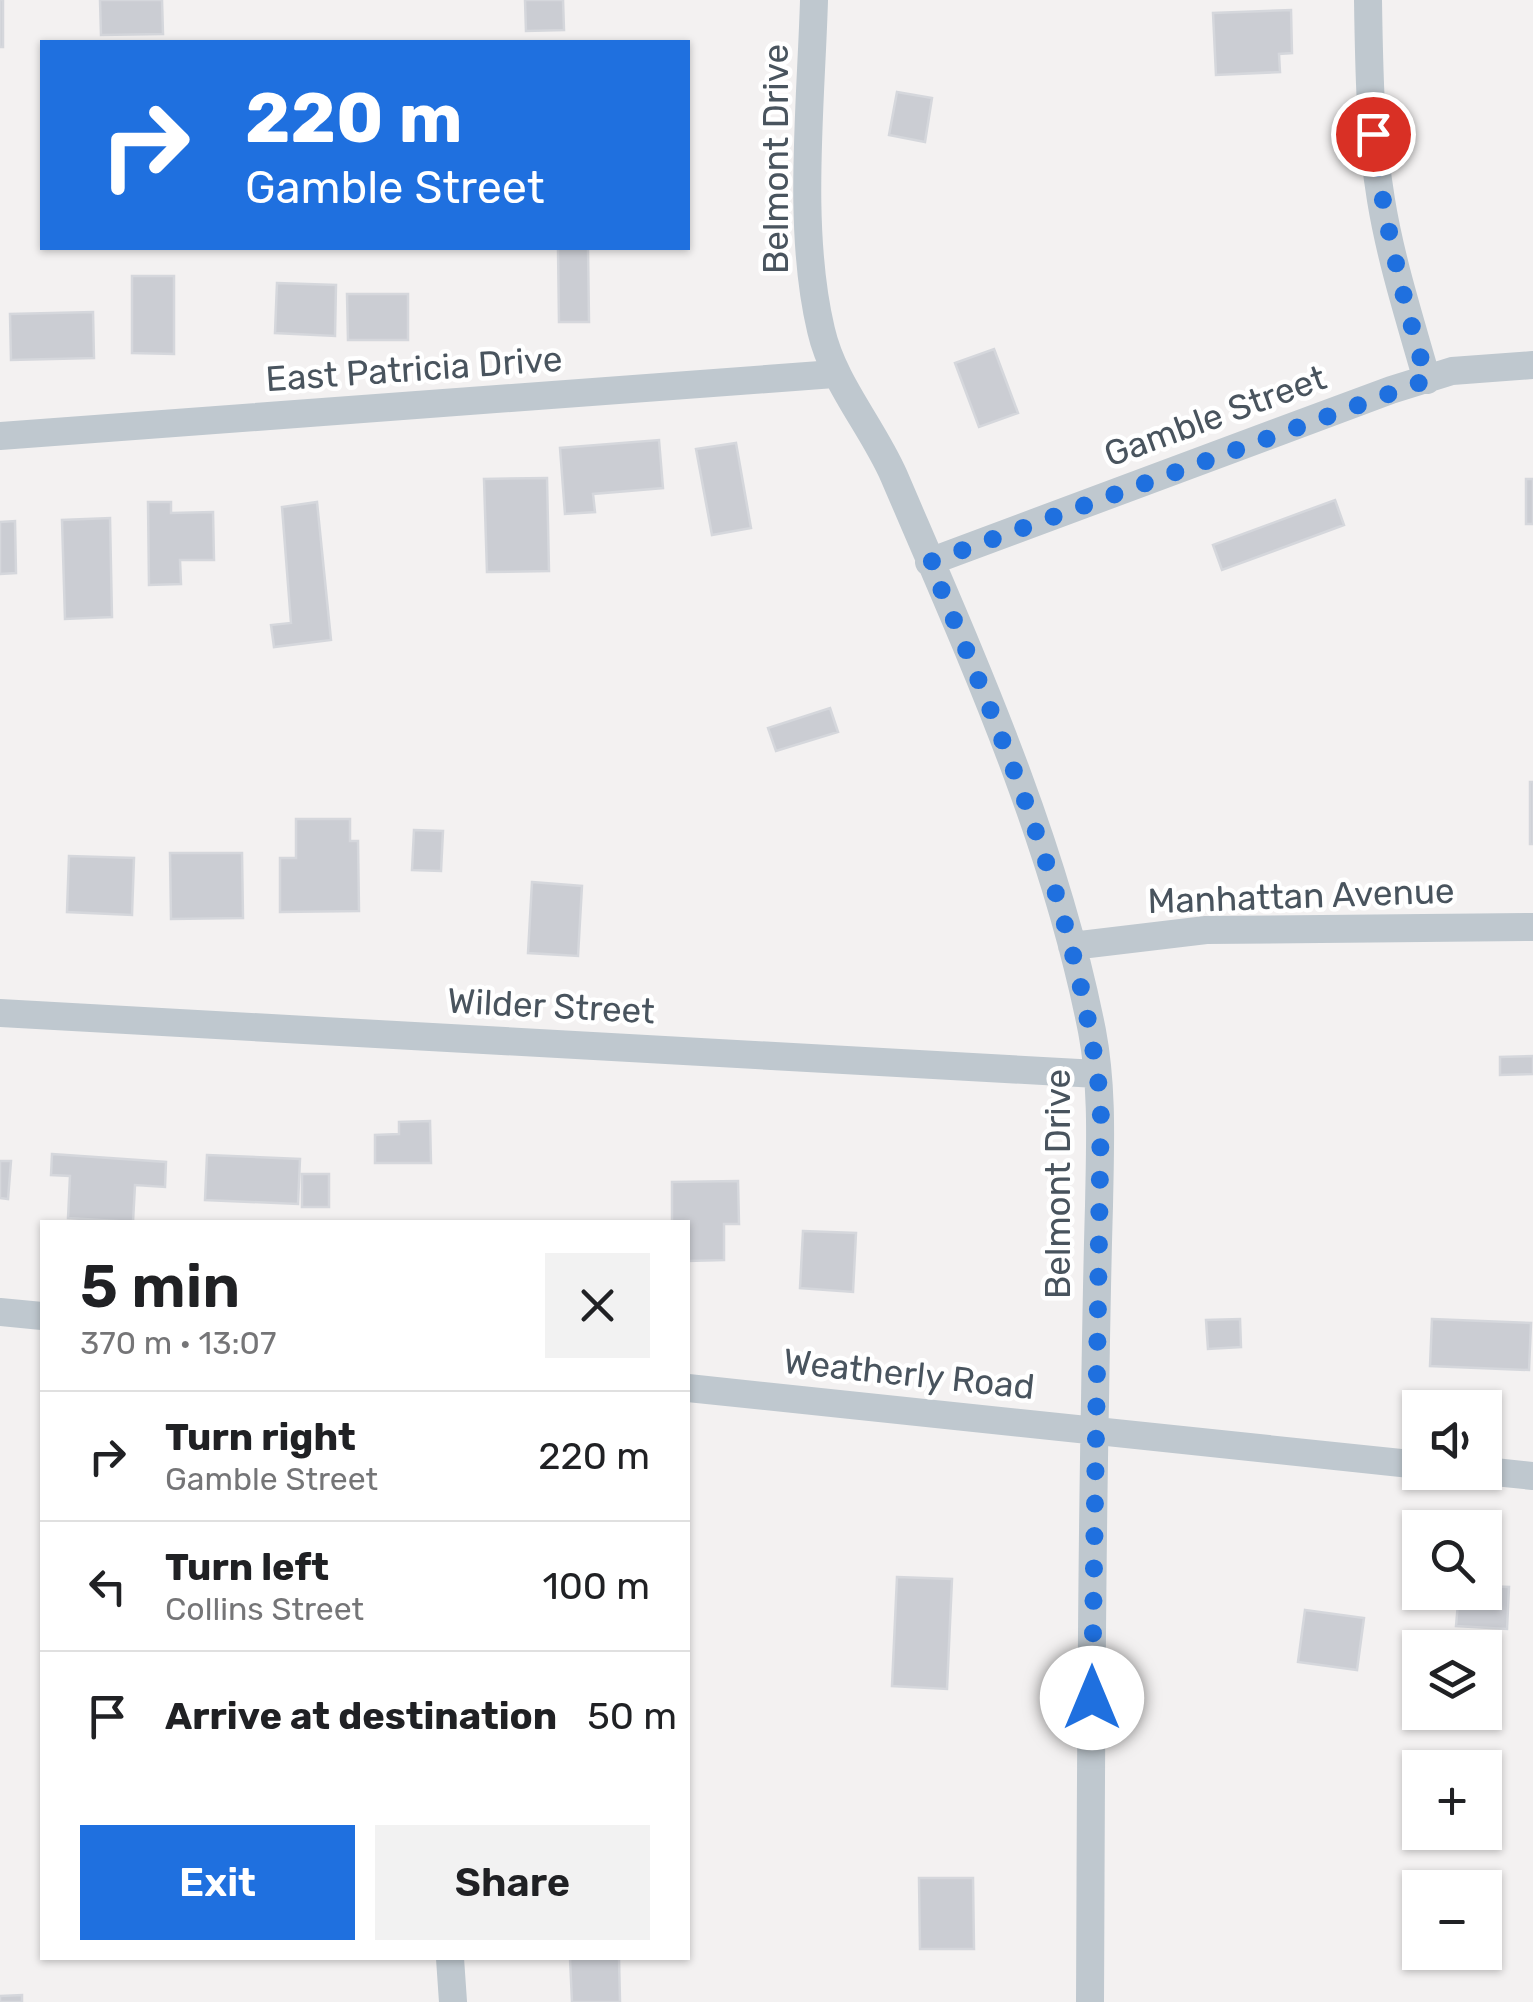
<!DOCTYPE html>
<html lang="en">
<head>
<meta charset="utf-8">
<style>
  :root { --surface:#fff; --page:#f2f2f2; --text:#202124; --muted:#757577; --line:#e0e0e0; --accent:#1f70df }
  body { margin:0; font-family:Rubik,sans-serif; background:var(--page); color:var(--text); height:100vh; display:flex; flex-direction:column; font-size:38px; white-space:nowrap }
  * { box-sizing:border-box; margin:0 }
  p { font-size:32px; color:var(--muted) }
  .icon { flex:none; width:55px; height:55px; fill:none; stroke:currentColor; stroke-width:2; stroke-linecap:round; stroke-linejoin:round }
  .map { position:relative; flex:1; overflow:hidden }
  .side { position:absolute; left:40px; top:1220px; width:650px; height:740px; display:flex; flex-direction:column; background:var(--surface); border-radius:0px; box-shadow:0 2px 8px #0004 }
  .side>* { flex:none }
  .top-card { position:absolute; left:40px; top:40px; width:650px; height:210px; border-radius:0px; box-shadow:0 2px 8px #0004; background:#1f70df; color:#fff; overflow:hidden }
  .buttons { position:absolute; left:1402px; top:1390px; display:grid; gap:20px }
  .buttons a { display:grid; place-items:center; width:100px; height:100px; border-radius:0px; background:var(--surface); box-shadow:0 2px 8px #0004; font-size:50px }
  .pin { position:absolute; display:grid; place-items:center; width:85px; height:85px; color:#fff; margin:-42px; border:5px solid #fff; border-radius:50%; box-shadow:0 2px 10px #0007 }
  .me { position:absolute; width:110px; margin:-55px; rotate:0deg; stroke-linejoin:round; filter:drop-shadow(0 0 8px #0008) }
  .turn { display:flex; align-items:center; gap:35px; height:210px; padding:0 40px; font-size:45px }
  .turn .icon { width:130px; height:130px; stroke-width:2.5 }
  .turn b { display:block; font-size:70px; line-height:85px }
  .round { display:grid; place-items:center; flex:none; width:105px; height:105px; border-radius:0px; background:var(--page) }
  .head { display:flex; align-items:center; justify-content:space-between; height:170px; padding:0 40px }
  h1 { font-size:60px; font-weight:600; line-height:75px }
  .button { display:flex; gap:20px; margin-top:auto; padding:20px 40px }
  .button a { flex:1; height:115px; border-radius:0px; background:var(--accent); color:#fff; font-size:40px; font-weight:600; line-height:115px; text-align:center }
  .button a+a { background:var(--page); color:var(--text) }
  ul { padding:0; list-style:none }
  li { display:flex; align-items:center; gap:30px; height:130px; padding:0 40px; border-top:2px solid var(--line) }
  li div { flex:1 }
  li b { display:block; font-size:38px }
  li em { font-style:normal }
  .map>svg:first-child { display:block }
</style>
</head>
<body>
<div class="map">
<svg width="1533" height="2002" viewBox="0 0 1533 2002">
  <rect width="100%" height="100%" fill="#f3f1f1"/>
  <!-- building -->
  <path fill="#cbcdd3" stroke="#d5d7dc" stroke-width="2.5" d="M0,0H3V47H0Z
    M100,0H162L163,34L101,35Z
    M525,0H563L564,30L526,31Z
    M1291,10L1292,53L1279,54L1280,72L1216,75L1213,13Z
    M897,92L932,98L925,142L889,135Z
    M558,248H588L589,322H559Z
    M132,276H174V354L132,353Z
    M277,283L336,285L335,336L275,333Z
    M347,294H408V340H348Z
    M93,312L94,358L11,360L10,314Z
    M994,349L1018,413L979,427L955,363Z
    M659,440L663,488L593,494L595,512L565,514L560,448Z
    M736,443L751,528L712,535L696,449Z
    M547,478L549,571L487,572L484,479Z
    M1526,479H1533V524H1526Z
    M1335,500L1344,525L1222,570L1213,545Z
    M148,502H171V513L213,512L214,560H180L181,584L149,585Z
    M317,502L331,640L274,647L271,625L291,623L282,507Z
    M110,518L112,617L65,619L62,520Z
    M15,521L16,573L0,574V522Z
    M830,708L838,732L776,751L768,728Z
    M1530,782H1533V844H1530Z
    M296,819H350V841H358L359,911L280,912V858H296Z
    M414,830L443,831L441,871L412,870Z
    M170,853H242L243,918L171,919Z
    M69,856L134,858L132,915L67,912Z
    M532,882L582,886L578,956L528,953Z
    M1533,1056V1074L1500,1075V1057Z
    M430,1121L431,1163H375V1135L399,1134V1122Z
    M52,1154L166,1162L165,1187L135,1185L133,1222L68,1218L70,1176L51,1175Z
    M207,1155L300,1159L298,1204L205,1200Z
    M0,1161H11L8,1199L0,1198Z
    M302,1174H329V1207H302Z
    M738,1181L739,1224H724V1260L688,1261V1222H672V1182Z
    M803,1231L856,1233L853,1292L800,1288Z
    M1240,1319L1241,1347L1208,1349L1206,1320Z
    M1432,1319L1531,1323L1529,1370L1430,1366Z
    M897,1577L952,1579L947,1689L892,1686Z
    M1485,1586L1509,1587L1507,1629L1456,1626L1459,1592H1485Z
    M1305,1610L1364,1618L1357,1670L1298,1662Z
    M919,1878H973L974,1949H920Z
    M570,1958H619L620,2002H572Z
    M22,1995V2002H0V1996Z"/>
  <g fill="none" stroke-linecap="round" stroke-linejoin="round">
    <!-- street -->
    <path stroke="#bfc8cf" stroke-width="28" d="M814,0C811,104 797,229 821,330C833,383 872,426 894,476C971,656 1054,838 1092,1031C1103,1089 1100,1147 1099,1206C1097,1271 1096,1337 1095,1402C1091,1602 1091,1802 1090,2002
      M1368,0C1369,67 1370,134 1381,200C1391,261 1410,320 1427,380
      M0,436L834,374
      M929,562L1391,390L1452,371L1533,365
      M1072,946L1206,930L1533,927
      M0,1013L1097,1074
      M0,1312L42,1316
      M688,1388L1420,1465
      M1485,1471L1533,1476
      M450,1958L453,2002"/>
  </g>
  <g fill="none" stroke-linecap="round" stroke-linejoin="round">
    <!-- route -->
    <path stroke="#1f70df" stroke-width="18" stroke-dasharray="0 32.4" d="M1092,1698L1101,1104C1079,912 1002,738 930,562L1427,380C1403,298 1383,218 1373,134"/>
  </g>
  <g text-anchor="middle" stroke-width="9" stroke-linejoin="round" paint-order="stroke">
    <!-- street labels -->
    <g font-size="35" fill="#49545e" stroke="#fff">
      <text transform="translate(776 159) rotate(-90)" y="12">Belmont Drive</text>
      <text transform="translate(414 369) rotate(-4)" y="12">East Patricia Drive</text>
      <text transform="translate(1215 416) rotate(-20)" y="12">Gamble Street</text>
      <text transform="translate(1301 896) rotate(-2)" y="12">Manhattan Avenue</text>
      <text transform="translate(551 1006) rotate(3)" y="12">Wilder Street</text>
      <text transform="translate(1058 1184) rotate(-90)" y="12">Belmont Drive</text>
      <text transform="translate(909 1374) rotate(6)" y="12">Weatherly Road</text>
    </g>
  </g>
</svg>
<div class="buttons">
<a><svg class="icon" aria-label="sound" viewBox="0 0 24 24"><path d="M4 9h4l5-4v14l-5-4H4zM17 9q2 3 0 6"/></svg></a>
<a><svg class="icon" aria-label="search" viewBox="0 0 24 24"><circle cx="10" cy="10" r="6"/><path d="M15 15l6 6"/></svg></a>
<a><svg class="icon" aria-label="layers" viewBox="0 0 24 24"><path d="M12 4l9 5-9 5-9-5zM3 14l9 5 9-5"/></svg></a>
<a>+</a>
<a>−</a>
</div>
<div class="pin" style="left:1373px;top:134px;background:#d93025"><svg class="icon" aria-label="arrive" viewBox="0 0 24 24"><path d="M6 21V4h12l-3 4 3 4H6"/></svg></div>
<svg class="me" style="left:1092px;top:1698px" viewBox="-20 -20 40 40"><circle r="19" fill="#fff"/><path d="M0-13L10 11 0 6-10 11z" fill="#1f70df"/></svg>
<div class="top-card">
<div class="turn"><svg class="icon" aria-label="right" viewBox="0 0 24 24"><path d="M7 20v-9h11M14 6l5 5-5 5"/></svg><div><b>220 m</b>Gamble Street</div></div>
</div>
<section class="side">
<div class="head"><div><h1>5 min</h1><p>370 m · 13:07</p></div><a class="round"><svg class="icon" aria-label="close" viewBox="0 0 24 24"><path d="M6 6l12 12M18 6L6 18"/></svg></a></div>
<ul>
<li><svg class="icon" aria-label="right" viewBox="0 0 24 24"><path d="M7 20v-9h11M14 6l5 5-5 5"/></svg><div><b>Turn right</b><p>Gamble Street</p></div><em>220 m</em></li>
<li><svg class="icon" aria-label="left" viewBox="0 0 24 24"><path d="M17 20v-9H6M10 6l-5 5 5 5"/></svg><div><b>Turn left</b><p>Collins Street</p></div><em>100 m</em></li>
<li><svg class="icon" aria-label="arrive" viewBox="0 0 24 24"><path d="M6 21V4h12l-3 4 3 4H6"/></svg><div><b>Arrive at destination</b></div><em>50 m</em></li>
</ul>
<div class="button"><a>Exit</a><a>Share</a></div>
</section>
</div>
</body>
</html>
